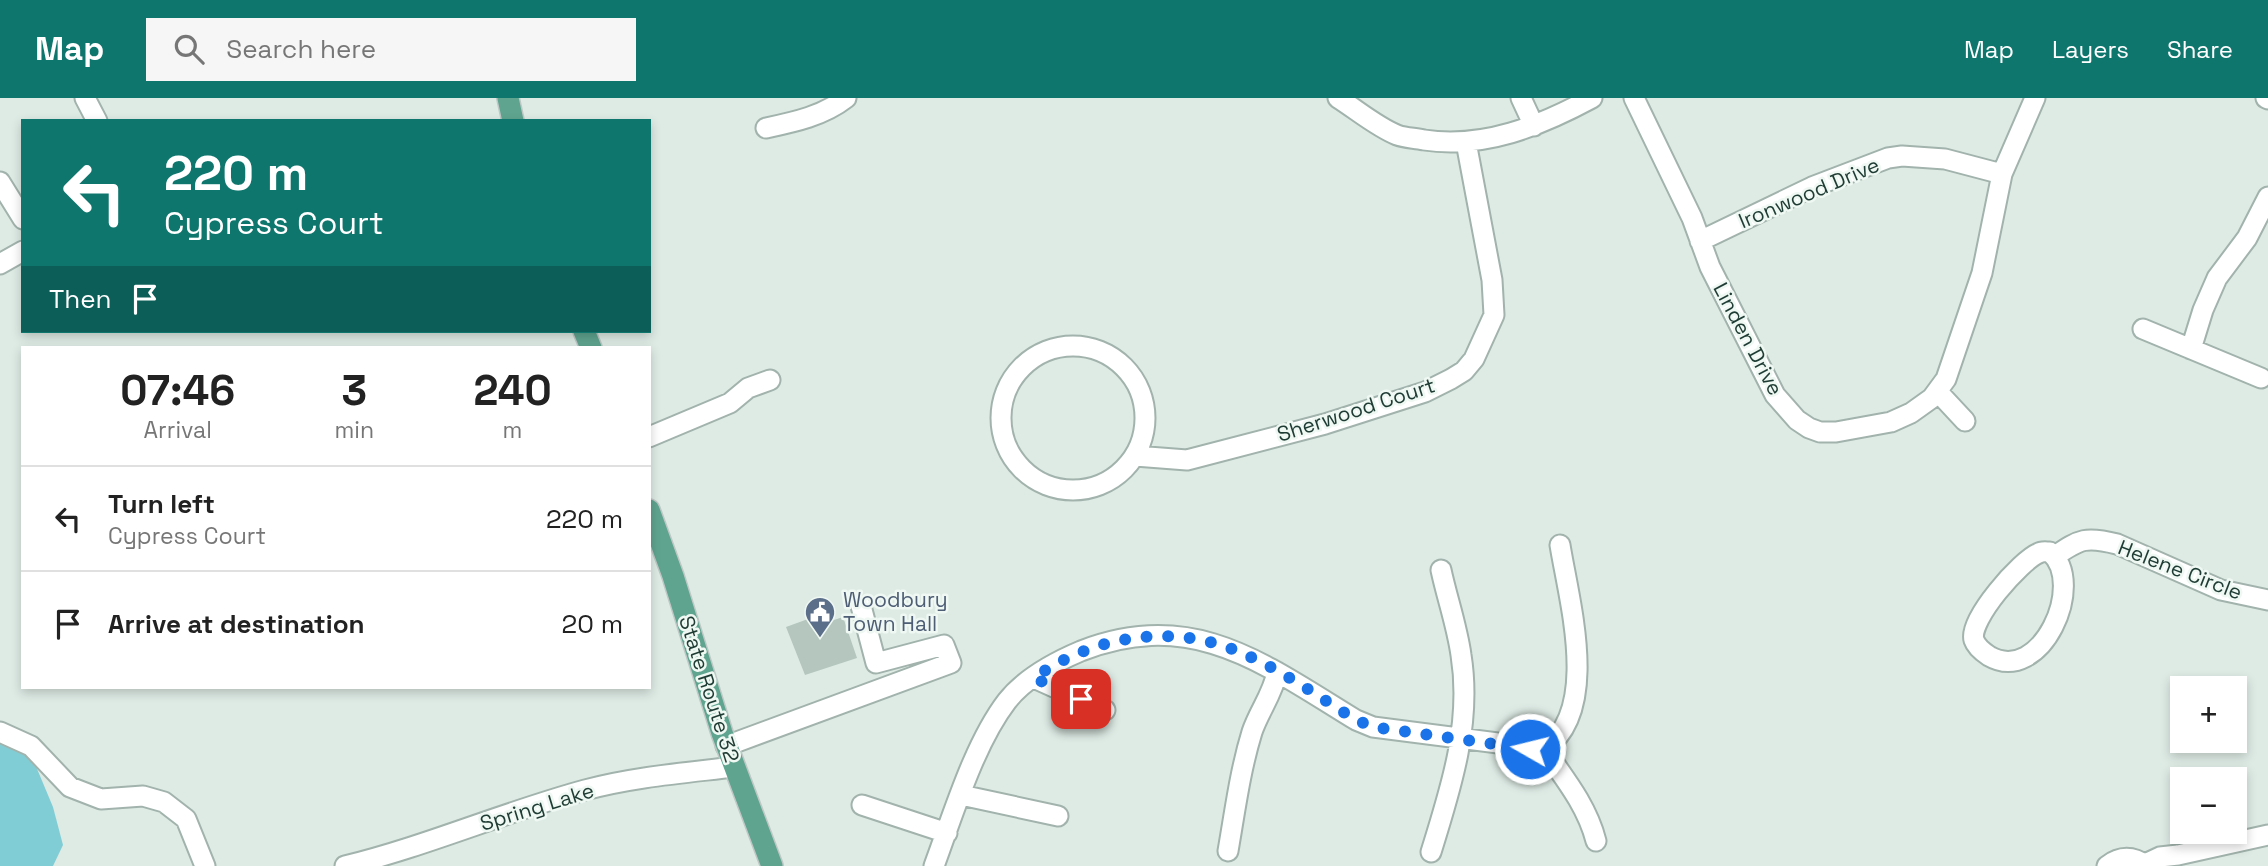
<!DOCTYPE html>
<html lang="en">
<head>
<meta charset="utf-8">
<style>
  :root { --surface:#fff; --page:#f6f6f6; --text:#222; --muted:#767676; --line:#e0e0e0; --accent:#0f766e }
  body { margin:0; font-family:"Space Grotesk",sans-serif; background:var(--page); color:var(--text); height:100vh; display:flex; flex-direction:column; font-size:26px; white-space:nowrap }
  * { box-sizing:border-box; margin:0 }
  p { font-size:23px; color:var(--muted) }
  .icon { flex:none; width:38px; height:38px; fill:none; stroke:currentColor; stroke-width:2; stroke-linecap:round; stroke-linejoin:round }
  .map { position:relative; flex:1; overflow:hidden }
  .side { position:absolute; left:21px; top:248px; width:630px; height:343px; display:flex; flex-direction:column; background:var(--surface); border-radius:0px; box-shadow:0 4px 10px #0003 }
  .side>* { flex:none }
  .hud { position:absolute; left:21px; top:21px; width:630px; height:214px; border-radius:0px; box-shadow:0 4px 10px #0003; background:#0f766e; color:#fff; overflow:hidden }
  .controls { position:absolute; left:2170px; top:578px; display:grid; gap:14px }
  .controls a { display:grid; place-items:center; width:77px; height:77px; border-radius:0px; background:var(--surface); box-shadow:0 4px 10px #0003; font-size:35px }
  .pin { position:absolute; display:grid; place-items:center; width:60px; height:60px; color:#fff; margin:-30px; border-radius:14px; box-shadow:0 4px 10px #0006 }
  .me { position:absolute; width:77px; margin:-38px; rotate:278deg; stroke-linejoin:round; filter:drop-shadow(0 0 5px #0008) }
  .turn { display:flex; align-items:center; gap:24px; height:147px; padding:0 28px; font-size:32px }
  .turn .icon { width:91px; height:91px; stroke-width:2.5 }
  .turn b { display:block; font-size:49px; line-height:60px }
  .then { display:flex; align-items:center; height:66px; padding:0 28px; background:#0003; gap:14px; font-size:26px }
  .eta { display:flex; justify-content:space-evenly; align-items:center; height:119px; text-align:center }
  .eta b { font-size:42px; font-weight:800; line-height:49px }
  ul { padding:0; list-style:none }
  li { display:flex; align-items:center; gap:21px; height:105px; padding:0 28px; border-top:2px solid var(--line) }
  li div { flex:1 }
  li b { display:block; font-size:26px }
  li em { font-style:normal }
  header { display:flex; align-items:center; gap:42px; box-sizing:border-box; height:98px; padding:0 35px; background:var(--accent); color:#fff }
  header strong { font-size:33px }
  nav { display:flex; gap:38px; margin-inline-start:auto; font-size:24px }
  .search { width:490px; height:63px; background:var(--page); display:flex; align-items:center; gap:18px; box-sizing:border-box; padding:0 24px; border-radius:0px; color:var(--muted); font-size:26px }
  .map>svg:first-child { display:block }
</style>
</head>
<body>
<header>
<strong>Map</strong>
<div class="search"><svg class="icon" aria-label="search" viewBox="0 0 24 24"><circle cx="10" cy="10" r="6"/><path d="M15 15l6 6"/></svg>Search here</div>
<nav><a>Map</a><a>Layers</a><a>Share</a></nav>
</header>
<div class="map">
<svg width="2268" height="768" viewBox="0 0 2268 768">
  <rect width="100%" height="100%" fill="#deebe5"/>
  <!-- water -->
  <path fill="#81cdd5" d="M0,644L30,654L53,709L63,747L53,768H0Z"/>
  <!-- building -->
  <path fill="#b4c6be" d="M819,517L822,526L843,519L857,560L805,577L786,529Z"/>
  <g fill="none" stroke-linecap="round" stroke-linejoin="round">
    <!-- minor casing -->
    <g stroke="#a1b3ac" stroke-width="23">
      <path id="minor" d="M85,0L97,23
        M1338,0C1357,12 1377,29 1397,37C1405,40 1415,40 1424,42C1484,51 1540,28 1592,0
        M1521,0L1534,28
        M1634,0L1692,120L1710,169L1775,297L1797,322L1809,330L1820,334H1836L1891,324L1911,315L1932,300L1946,281L1982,175L2002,76L2035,0
        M2266,0L2268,1
        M766,30C794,24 823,18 846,0
        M0,84L23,121
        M1700,143L1812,89L1888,60L1902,58L1945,61L2002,76
        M0,166L23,153
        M2143,231L2261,280
        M1001 320a72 72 0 1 1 144 0a72 72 0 1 1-144 0Z
        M2191,251L2203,212L2217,180L2247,140L2268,99
        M1938,294L1965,323
        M649,339L730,305L748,290L770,282
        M1135,358L1187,362L1325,326L1425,294L1451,281L1464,273L1474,261L1494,217L1492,182L1466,44
        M2050,454C2087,485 2041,588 1989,558C1983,554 1976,548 1974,542C1968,522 2021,462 2039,455C2042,453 2046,454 2050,454Z
        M2055,458C2080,441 2086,438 2117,446L2221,492L2268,502
        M1034,580L1105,612
        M0,634L31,648L70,689L101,701L143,698L164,704L186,721L205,768
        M726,648L951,565L944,547L876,565L861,508
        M1544,651C1601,613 1569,503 1560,447
        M1544,651C1565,681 1587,708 1596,743
        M961,697L1058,718
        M862,707L947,735
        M1228,753C1235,713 1240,673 1252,634C1259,613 1273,596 1277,574
        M1431,754C1451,690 1472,625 1461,557C1457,528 1447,500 1441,472
        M2145,766L2160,759L2178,757L2268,737
        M345,768C427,748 504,714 585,692C633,679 684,675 734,669
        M934,768C953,717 974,646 1007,603C1025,580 1055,564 1081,553C1193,509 1264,566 1356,622L1373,629L1544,651
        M2107,768C2120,758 2133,758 2147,768"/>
    </g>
    <!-- major casing -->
    <g stroke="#c0c8c6" stroke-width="24">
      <path id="major" d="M508,0L513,23
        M584,233L591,250
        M649,412L673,478L722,635L772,768"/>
    </g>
    <!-- minor -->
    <use href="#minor" stroke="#fff" stroke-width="19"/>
    <!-- major -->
    <use href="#major" stroke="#5fa48f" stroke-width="21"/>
  </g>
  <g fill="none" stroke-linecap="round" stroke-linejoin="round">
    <!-- route -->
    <path stroke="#1a73e8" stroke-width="12" stroke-dasharray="0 21.6" d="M1081,601L1034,580C1094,537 1175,524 1244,556C1283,573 1319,599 1356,622L1373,629L1530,651"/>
  </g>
  <!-- icons -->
  <defs>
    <g id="civic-pin" transform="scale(1.575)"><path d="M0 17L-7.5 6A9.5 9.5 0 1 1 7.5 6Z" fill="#5c6f8a" stroke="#eff8f3"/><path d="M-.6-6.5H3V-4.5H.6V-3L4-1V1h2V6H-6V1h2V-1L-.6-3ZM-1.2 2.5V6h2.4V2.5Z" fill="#fff"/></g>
  </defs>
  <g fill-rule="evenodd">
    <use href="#civic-pin" x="820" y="514"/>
  </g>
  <g text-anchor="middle" stroke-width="5" stroke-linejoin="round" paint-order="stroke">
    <!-- street labels -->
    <g font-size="21" fill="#1e3c33" stroke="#eff8f3">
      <text transform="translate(1809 95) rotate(-23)" y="7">Ironwood Drive</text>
      <text transform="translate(1748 241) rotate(62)" y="7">Linden Drive</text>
      <text transform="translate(1356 312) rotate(-18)" y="7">Sherwood Court</text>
      <text transform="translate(2180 472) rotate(21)" y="7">Helene Circle</text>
      <text transform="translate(709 591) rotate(72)" y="7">State Route 32</text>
      <text transform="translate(537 709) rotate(-17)" y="7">Spring Lake</text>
    </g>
    <!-- service labels -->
    <g font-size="21" fill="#4e5e75" stroke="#eff8f3" text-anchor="start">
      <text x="843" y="509">Woodbury<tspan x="843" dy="24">Town Hall</tspan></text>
    </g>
  </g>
</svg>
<div class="controls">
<a>+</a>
<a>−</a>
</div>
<div class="pin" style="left:1081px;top:601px;background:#d93025"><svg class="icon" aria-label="arrive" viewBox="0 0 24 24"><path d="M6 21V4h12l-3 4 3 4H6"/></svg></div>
<svg class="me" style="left:1530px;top:651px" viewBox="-20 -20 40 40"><circle r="17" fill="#1a73e8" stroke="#fff" stroke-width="3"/><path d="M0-11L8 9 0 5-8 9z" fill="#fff"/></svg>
<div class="hud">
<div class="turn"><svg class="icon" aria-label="left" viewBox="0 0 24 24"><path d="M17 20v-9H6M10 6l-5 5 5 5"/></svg><div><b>220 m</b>Cypress Court</div></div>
<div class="then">Then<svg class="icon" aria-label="arrive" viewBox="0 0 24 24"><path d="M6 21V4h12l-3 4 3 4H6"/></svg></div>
</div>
<section class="side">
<div class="eta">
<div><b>07:46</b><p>Arrival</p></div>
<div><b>3</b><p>min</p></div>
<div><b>240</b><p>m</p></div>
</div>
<ul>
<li><svg class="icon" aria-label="left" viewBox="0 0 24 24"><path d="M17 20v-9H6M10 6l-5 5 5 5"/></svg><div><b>Turn left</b><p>Cypress Court</p></div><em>220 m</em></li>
<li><svg class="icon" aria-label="arrive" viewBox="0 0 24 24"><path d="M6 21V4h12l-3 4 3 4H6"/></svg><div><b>Arrive at destination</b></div><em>20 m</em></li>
</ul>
</section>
</div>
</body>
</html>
